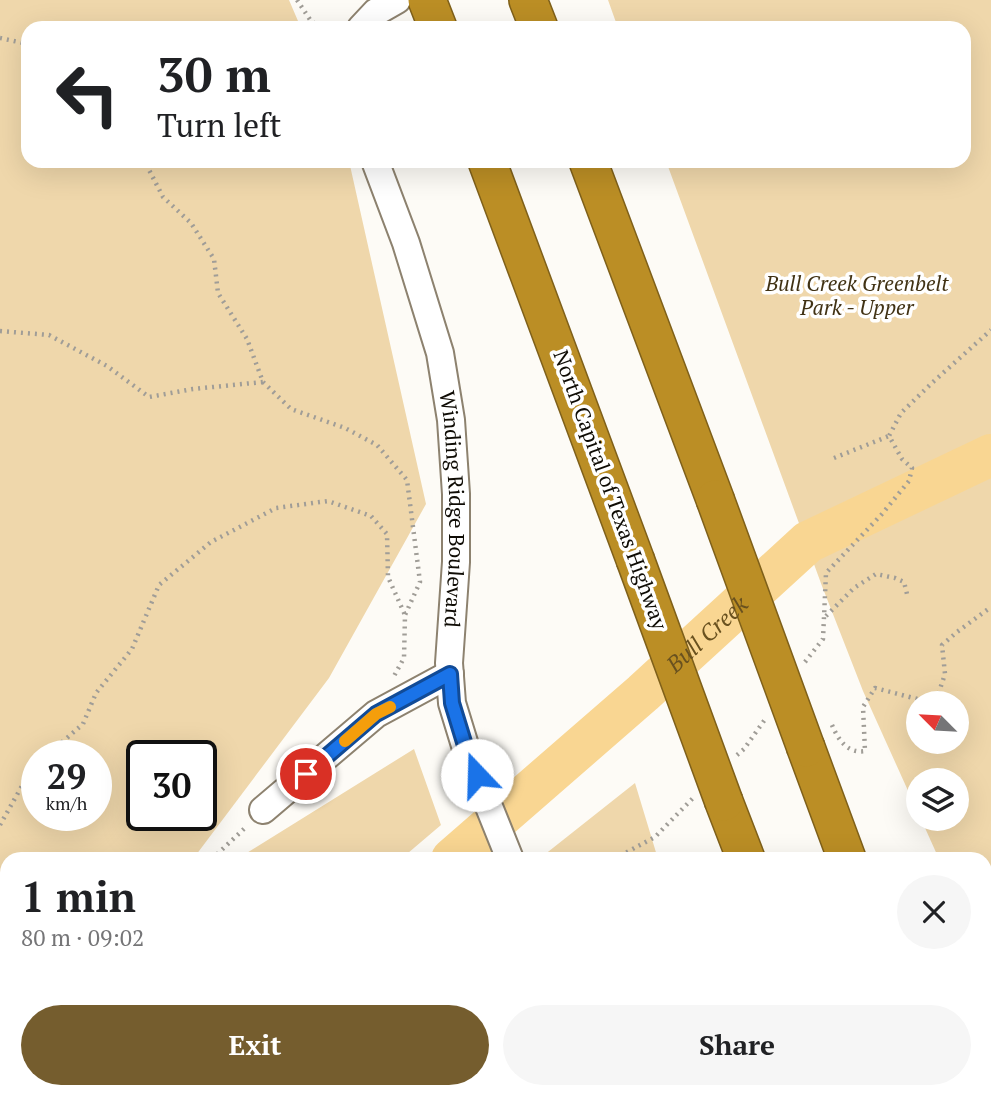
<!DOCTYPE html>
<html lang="en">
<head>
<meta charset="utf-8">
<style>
  :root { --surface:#fff; --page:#f6f6f6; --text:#202124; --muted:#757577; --accent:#755d2e }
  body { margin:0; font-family:"PT Serif",serif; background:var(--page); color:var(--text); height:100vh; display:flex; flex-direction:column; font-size:26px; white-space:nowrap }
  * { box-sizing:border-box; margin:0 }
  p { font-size:23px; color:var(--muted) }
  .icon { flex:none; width:38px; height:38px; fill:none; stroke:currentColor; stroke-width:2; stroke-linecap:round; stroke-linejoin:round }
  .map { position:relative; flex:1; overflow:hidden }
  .drawer { position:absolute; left:0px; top:852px; width:992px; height:247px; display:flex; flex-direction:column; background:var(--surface); border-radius:21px 21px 0 0; box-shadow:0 7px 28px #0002 }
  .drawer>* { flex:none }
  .hud { position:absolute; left:21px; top:21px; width:950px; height:147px; border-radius:21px; box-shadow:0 7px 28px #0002; background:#fff; color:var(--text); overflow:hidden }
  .needle { width:46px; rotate:294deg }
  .buttons { position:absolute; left:906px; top:691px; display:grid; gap:14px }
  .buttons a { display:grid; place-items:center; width:63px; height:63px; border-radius:50%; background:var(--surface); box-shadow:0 7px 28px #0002; font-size:35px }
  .speed { position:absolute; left:21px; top:740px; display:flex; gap:14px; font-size:35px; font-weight:700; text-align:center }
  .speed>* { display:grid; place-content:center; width:91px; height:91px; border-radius:50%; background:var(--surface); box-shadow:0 7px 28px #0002; line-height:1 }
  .speed small { font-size:18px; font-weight:400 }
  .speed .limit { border:4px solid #111; border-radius:10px; background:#fff; color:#111 }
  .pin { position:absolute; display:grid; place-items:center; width:60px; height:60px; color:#fff; margin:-30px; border:4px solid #fff; border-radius:50%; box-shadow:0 2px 7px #0007 }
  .me { position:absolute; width:77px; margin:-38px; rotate:339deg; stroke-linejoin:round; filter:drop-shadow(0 0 5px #0008) }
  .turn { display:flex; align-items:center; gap:24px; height:147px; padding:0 21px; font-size:32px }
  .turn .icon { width:91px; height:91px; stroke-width:2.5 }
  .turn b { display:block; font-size:49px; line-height:60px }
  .round { display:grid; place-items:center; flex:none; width:74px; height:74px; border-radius:37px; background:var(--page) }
  .head { display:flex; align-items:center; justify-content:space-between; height:119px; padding:0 21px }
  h1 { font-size:42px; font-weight:700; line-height:52px }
  .button { display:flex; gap:14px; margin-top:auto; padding:14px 21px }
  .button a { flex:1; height:80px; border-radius:42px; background:var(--accent); color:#fff; font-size:28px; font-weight:700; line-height:80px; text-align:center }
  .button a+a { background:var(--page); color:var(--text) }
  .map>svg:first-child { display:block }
</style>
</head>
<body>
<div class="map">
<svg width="991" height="1098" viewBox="0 0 991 1098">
  <rect width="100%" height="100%" fill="#fdfbf6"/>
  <!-- green -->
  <path fill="#efd7ab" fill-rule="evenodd" d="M0,0H289L301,28H28V161H349L426,504L329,678L193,859H7V1092H100L95,1098H0ZM96,756V816H37V756ZM201,756V816H142V756Z
    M608,0H991V975L985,962V859H939L921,819H957V780H919V815L863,691L822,586L666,161H964V28H618ZM919,704H957V742H919Z
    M414,749L441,825L401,859H237Z
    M635,783L658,859H539Z
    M292,1092H684L683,1098H287Z"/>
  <!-- water -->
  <path fill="#f9d692" d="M105,1092H154L152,1098H101Z"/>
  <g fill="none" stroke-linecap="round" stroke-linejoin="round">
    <!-- river -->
    <g stroke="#f9d692" stroke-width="42">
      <path id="s1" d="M452,859L643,693L808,542L991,455"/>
      <path d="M158,1098L168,1092"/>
    </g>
    <!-- minor casing -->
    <g stroke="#8d826f" stroke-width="30">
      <g id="minor">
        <path d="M361,28L376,12L397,0"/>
        <path id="s2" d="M375,161L406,243L440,353L451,420L456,494V562L449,663L452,703L467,752L510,859"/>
        <path d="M263,810L376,714L450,674"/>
        <path d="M591,1092L593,1098"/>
      </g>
    </g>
    <!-- highway casing -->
    <g stroke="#7f601a" stroke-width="40">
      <path id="highway" d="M427,0L438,28
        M528,0L539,28
        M487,161L635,559
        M588,161L715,499
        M806,748L847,859
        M724,802L746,859
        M833,1092L835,1098
        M932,1092L934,1098"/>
    </g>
    <!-- path -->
    <path stroke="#a09d97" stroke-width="4.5" stroke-dasharray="2 5" stroke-linecap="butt" d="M297,0L311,21L322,28
      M0,38L28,44
      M0,331L49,335L107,366L149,397L193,389L263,382L247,339L218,293L214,259L191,223L163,197L146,164V161
      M263,382L291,409L345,428L377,445L407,480L420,582L405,615L404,658L394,676
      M834,458L889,436
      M826,616L854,588L876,574L895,578L904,582L907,594
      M805,662L823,639L826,573L882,514L909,481L912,468L902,459L889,436L901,413L933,382L991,330
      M832,725C838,739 847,754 865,751L863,707L875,688L929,702L937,698L945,674L942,645L957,632L991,607
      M737,755L744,749L766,718
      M46,756L83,724L96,693L132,649L159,585L211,542L276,508L328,501L371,516L387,534L388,577L405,615
      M0,825L32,768L37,764
      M212,859L247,826
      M614,859L655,837L693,798
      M78,1098L82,1092
      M350,1098L355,1092"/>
    <!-- minor -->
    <use href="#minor" stroke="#fff" stroke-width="26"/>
    <!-- highway -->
    <use href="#highway" stroke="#bb8e25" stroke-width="37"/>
    <!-- highway-bridge casing -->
    <g stroke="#7f601a" stroke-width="40" stroke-linecap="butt">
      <path id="highway-bridge" d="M715,499L806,748
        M635,559L724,802"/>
    </g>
    <!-- highway-bridge -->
    <use href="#highway-bridge" stroke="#bb8e25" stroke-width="37"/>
  </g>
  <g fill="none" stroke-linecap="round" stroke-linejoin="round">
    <!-- route casing -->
    <g stroke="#114b97" stroke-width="18">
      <path id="route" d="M306,774L376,714L450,674L452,703L467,752L477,775"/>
    </g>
    <!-- route -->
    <use href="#route" stroke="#1a73e8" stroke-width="12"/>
    <!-- slow -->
    <path stroke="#f59e0b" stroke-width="12" d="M345,741L376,714L390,707"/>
  </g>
  <g text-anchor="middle" stroke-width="7" stroke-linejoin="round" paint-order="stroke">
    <!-- park labels -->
    <g font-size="21" font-style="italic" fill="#413214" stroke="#fff">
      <text x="857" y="291">Bull Creek Greenbelt<tspan x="857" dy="24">Park - Upper</tspan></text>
    </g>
    <!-- street labels -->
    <g font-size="21" fill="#0f0c05" stroke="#fff">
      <text transform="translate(610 490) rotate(70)" y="7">North Capital of Texas Highway</text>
      <text dy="7" stroke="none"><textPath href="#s2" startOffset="360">Winding Ridge Boulevard</textPath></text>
    </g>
    <!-- water labels -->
    <g font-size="23" font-style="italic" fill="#69511f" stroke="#fff">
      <text dy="8" stroke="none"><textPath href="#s1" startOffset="340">Bull Creek</textPath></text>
    </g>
  </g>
</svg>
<div class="buttons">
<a><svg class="needle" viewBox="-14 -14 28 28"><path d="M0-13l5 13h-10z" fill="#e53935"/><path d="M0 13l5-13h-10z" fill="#757577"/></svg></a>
<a><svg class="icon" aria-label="layers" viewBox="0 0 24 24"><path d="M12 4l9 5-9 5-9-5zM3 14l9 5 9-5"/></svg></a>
</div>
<div class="speed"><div>29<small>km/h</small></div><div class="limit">30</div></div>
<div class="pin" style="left:306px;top:774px;background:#d93025"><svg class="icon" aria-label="arrive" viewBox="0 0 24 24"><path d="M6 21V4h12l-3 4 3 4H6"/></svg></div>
<svg class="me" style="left:477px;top:775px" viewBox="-20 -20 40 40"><circle r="19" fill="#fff"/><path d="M0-13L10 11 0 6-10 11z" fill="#1a73e8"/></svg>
<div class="hud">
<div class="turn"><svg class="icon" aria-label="left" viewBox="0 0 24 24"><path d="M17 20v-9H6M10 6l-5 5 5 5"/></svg><div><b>30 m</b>Turn left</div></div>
</div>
<section class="drawer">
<div class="head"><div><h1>1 min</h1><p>80 m · 09:02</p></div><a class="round"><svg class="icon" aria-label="close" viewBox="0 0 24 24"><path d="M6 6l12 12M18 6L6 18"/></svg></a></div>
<div class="button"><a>Exit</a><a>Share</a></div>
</section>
</div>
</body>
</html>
